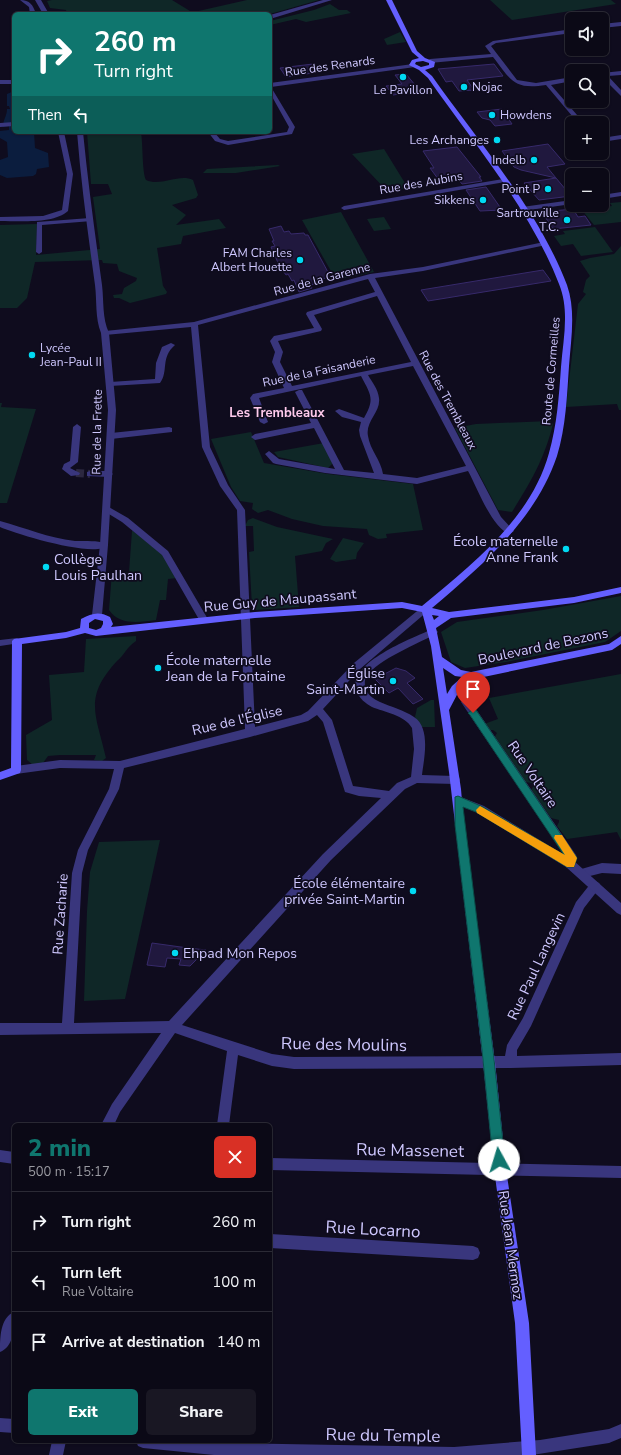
<!DOCTYPE html>
<html lang="en">
<head>
<meta charset="utf-8">
<style>
  :root { --surface:#0b0916; --page:#191723; --text:#f1f3f6; --muted:#9a9aa1; --line:#2b2a35; --accent:#0f766e }
  body { margin:0; font-family:"Nunito Sans",sans-serif; background:var(--page); color:var(--text); height:100vh; display:flex; flex-direction:column; font-size:15px; white-space:nowrap }
  * { box-sizing:border-box; margin:0 }
  p { font-size:13px; color:var(--muted) }
  .icon { flex:none; width:22px; height:22px; fill:none; stroke:currentColor; stroke-width:2; stroke-linecap:round; stroke-linejoin:round }
  .map { position:relative; flex:1; overflow:hidden }
  .details { position:absolute; left:12px; top:1123px; width:260px; height:320px; display:flex; flex-direction:column; background:var(--surface); border-radius:6px; box-shadow:0 1px 3px #0004,0 0 0 1px var(--line) }
  .details>* { flex:none }
  .hud { position:absolute; left:12px; top:12px; width:260px; height:122px; border-radius:6px; box-shadow:0 1px 3px #0004,0 0 0 1px var(--line); background:#0f766e; color:#fff; overflow:hidden }
  .tools { position:absolute; left:565px; top:12px; display:grid; gap:8px }
  .tools a { display:grid; place-items:center; width:44px; height:44px; border-radius:6px; background:var(--surface); box-shadow:0 1px 3px #0004,0 0 0 1px var(--line); font-size:20px }
  .pin { position:absolute; display:grid; place-items:center; width:34px; height:34px; color:#fff; margin:-41px -17px; border-radius:50% 50% 50% 0; rotate:-45deg; box-shadow:0 0 4px #0007 }
  .pin .icon { rotate:45deg }
  .me { position:absolute; width:44px; margin:-22px; rotate:354deg; stroke-linejoin:round; filter:drop-shadow(0 0 3px #0008) }
  .turn { display:flex; align-items:center; gap:14px; height:84px; padding:0 16px; font-size:18px }
  .turn .icon { width:52px; height:52px; stroke-width:2.5 }
  .turn b { display:block; font-size:28px; line-height:34px }
  .then { display:flex; align-items:center; height:38px; padding:0 16px; background:#0003; gap:8px; font-size:15px }
  .round { display:grid; place-items:center; flex:none; width:42px; height:42px; border-radius:6px; background:var(--page) }
  .summary { display:flex; align-items:center; justify-content:space-between; height:68px; padding:0 16px }
  h1 { font-size:24px; font-weight:800; line-height:30px; color:var(--accent) }
  .button { display:flex; gap:8px; margin-top:auto; padding:8px 16px }
  .button a { flex:1; height:46px; border-radius:6px; background:var(--accent); color:#fff; font-size:16px; font-weight:800; line-height:46px; text-align:center }
  .button a+a { background:var(--page); color:var(--text) }
  ul { padding:0; list-style:none }
  li { display:flex; align-items:center; gap:12px; height:60px; padding:0 16px; border-top:1px solid var(--line) }
  li div { flex:1 }
  li b { display:block; font-size:15px }
  li em { font-style:normal }
  .map>svg:first-child { display:block }
</style>
</head>
<body>
<div class="map">
<svg width="621" height="1455" viewBox="0 0 621 1455">
  <rect width="100%" height="100%" fill="#0f0c1e"/>
  <!-- green -->
  <path fill="#0f2727" d="M52,0H172L190,11L194,12L247,0H319L270,14H67L66,10L50,8L47,1Z
    M490,0H611L616,4L512,20Z
    M330,4L339,10H347L351,13L306,22L296,19L270,25V21L314,10Z
    M400,32L406,42L387,45L384,39Z
    M87,132H141C143,144 142,172 146,180C161,187 179,173 193,180L198,195L196,198L172,205L186,215L176,225L219,219L226,228L183,236L181,244L157,248L163,286L167,292L166,294L130,303L119,298H114L113,295L122,294L124,288L136,281L137,278L119,271L117,264L103,263L102,260L35,262L27,298L17,308H0V225L37,224L36,255L100,249L93,197L112,194L108,184H91Z
    M384,149L408,188L388,192L352,154Z
    M278,165L280,166L236,173H203L207,169Z
    M621,202V222L594,225L582,210L612,206L610,203Z
    M341,212L374,272L336,280L302,220Z
    M384,217L391,229L374,231L367,219Z
    M595,227L613,252L581,256L573,244L561,246L554,236L565,234L563,231Z
    M621,246V410H619L617,404L566,407L578,304L586,294L583,292L586,280L590,276L580,261L590,258L614,254Z
    M0,403H2L1,407L36,409L7,503H0Z
    M550,421L553,424C544,460 531,481 512,512L498,510L455,428L476,424Z
    M251,432L264,463L328,474L413,484L423,530L386,534L387,538L378,539L369,535L367,529L323,526L292,519L268,510L258,513L252,509L253,503L240,501L231,487L211,439Z
    M324,443L334,462L328,468L278,457L274,452Z
    M253,518L277,527L333,539L326,543L322,551L295,556L299,607L256,610L252,607L249,552L254,551L253,526H245L248,520Z
    M132,531H133L162,554L177,578L168,579L166,600H160L156,620C140,622 120,626 109,610L112,572H129Z
    M343,538L364,543L357,553L356,559L336,562L330,559Z
    M621,596V631L605,642L506,662L465,668L451,662L441,632L457,622L543,610Z
    M136,636V641C126,648 125,654 117,661C83,698 96,714 106,758L102,761L94,760L96,755H60L48,756L43,763L33,765L27,760L26,735L52,720L49,675L84,672L86,639Z
    M621,674V840L617,832L567,839L557,826L559,822V820L551,818L531,790L533,787L532,783L525,782L494,738L497,733L493,730H488L484,724L498,719L489,698Z
    M431,700H434L435,727H420L415,717L417,708Z
    M160,840L125,999L84,1001L87,911L90,872L99,842Z"/>
  <!-- water -->
  <path fill="#0b1d3e" d="M14,91V132H34L35,148L48,153L49,167L37,169L36,174L33,176L7,178L0,175V160L8,157L7,142L0,138V131L9,130V126L3,127C3,119 7,116 7,109H10L9,106H7V94Z"/>
  <!-- building -->
  <path fill="#20183e" stroke="#372a6b" d="M313,64L319,72L286,77L280,68Z
    M494,64L503,76L467,80L474,90L459,91L452,81L446,82L438,69Z
    M406,74L420,91L393,95L386,86L402,84L395,75Z
    M502,109L512,124L495,126L490,120L482,118L477,112Z
    M548,144L565,164L547,167L556,178L521,170L514,167L502,151Z
    M457,147L481,177H479L482,181L462,184L459,180L441,183L430,168H434L423,151Z
    M556,178L571,196L539,200L524,183Z
    M486,187L502,210L480,211L466,190Z
    M573,209L578,217L585,216L591,225L553,229L542,212Z
    M281,226L284,232L289,231L291,234L304,233L305,235H308L329,274L325,275L327,278L314,280L316,284L310,285L312,288L299,292L294,280L292,281L288,274L286,275L279,265L271,247L275,246L272,241H274L269,229Z
    M543,270L551,281L428,301L421,290Z
    M396,668L406,671L415,678L407,683L423,699L413,704L398,688L389,693L375,679Z
    M152,943L188,948L206,950L190,966L179,965L181,959L167,958L165,967L147,965Z"/>
  <g fill="none" stroke-linecap="round" stroke-linejoin="round">
    <!-- minor-tunnel -->
    <path stroke="#2c2840" stroke-width="8" stroke-dasharray="8 4" stroke-linecap="butt" d="M76,473L90,474"/>
    <!-- minor -->
    <path fill="#39367d" fill-rule="evenodd" d="M20,0C30,0 33,5 36,14H30L29,7Z
      M621,22V26L602,28V24Z
      M572,29V33L496,43L491,46L517,80L536,83L572,77V81L551,85L584,123H578L546,85C513,90 511,80 493,57L430,63L427,61L430,59L491,54L485,46L493,41Z
      M413,64L416,66L415,67L271,87L295,127L292,134L228,145L215,141L208,132H214L220,139L228,141L287,132L289,127L270,93V83Z
      M621,71V75L608,76L621,90V96L602,77V73Z
      M0,80H14V84H0Z
      M14,122V126L0,127V123Z
      M58,132H64L73,174L68,211C54,224 19,221 0,221V217L43,216L62,210L67,174Z
      M621,135V139L602,142V138Z
      M503,179L506,181L505,182L344,210L341,208L344,206Z
      M621,192V196L602,199V195Z
      M572,200V204L522,211L519,209L522,207Z
      M90,218L92,219V221L42,225V252L39,254L36,252L37,222Z
      M544,242L546,243V245L423,271L375,278L501,517L514,531L510,534C492,529 477,487 468,471L417,484L325,473L276,464L273,463L265,454L269,451L279,459L335,469L314,428L255,440L251,437L255,434L311,423L295,392L299,390H302L344,470L374,473L360,436L359,430L361,422L342,417L335,411L339,409L364,418C375,399 371,395 361,376L259,398L268,422L264,424L260,422L250,398L253,394L284,388L272,362L275,352L270,341L274,336L314,328L306,314L307,312L375,292L368,279L198,325L210,447L228,485L245,510L255,727L301,715L308,711L354,663L422,607H428L430,609L428,611L360,669L323,709L332,720L353,786L389,791L397,783L411,777L414,749L412,728C405,715 384,712 372,707C365,703 360,699 357,692C344,664 411,639 430,630H436L438,632L436,634C419,643 377,660 367,676C364,679 365,684 365,688C368,695 373,699 380,702C391,707 404,710 414,717C431,728 424,758 422,775L455,776L459,777L460,780L459,783L455,784L417,783L405,789L331,860L182,1025L272,1054L294,1057L505,1056L507,1045L523,1018L576,902L591,883L595,881L599,883L601,886L584,908L531,1026L517,1050V1056L621,1053V1065L511,1068L294,1069L272,1066L238,1055L229,1125H217L227,1051L175,1033L120,1112L114,1125H101L112,1104L161,1033L0,1035V1023H62L72,873L78,850L109,789L114,769L60,768L16,774L12,773L11,770L12,767L16,766L60,760L120,761L245,729L237,510L220,486L202,447L191,327L105,335L101,333L105,331L194,322L370,274L423,267ZM377,296L411,362L292,386L280,362L283,352L278,341L321,331L322,329L314,315ZM413,366L466,466L417,478L383,474C381,460 370,450 368,436C365,421 381,412 379,398C378,389 372,382 368,375ZM317,715L323,722L345,792L359,796L381,798L323,854L169,1021L74,1023L82,873L88,850L119,789L124,768L250,737L308,721Z
      M171,343L175,345C160,358 169,371 160,383L110,386L106,384L110,382L155,379L156,363L162,347Z
      M77,424L81,427L78,462L70,468L80,473L79,475L71,476L62,469L64,464L70,461L73,427Z
      M169,427L172,428V432L111,439L107,436L111,433Z
      M90,471H109L113,474L109,477L87,476V472Z
      M107,506L128,518L168,551L209,621L207,623H201L162,555L122,522L104,511L103,509L104,507Z
      M0,521C26,528 48,538 75,541C83,541 104,540 108,545C97,559 16,534 0,527Z
      M17,638L22,641L20,643L0,646V640Z
      M466,698L469,699L576,855L577,858L574,867L570,869L566,867L565,864L566,858L561,850L463,705L461,702Z
      M602,863L621,864V874L602,873L582,878L578,876L577,873L578,870Z
      M0,1150L14,1152V1164L0,1162Z
      M270,1158L621,1166V1178L270,1170Z
      M270,1234L473,1246L478,1248L480,1253L478,1258L473,1260L270,1248Z
      M14,1312C14,1326 15,1346 0,1352C0,1338 0,1318 14,1312Z
      M0,1418L14,1419V1433L0,1432Z
      M621,1424V1438L609,1443L532,1455H214L143,1448L138,1446L136,1441H216L221,1443L454,1447L540,1440L609,1429Z
      M52,1441H66L63,1455H49Z"/>
    <!-- tertiary -->
    <path fill="#39367d" fill-rule="evenodd" d="M35,0H41L49,14H43Z
      M323,0H332L270,19V15Z
      M77,132H83C88,183 95,234 102,285C104,301 102,318 109,333L116,410L108,545L102,615L97,618L92,615L100,545L108,410L101,333C95,318 97,301 95,285C88,234 81,183 77,132Z
      M458,796L484,806L574,861L621,903V915L617,913L566,867L476,812L454,803L453,800L454,797Z"/>
    <!-- secondary -->
    <path fill="#645fff" fill-rule="evenodd" d="M386,0H392L417,51L425,58L435,62L434,67L425,70L432,76C478,141 539,211 567,285C576,311 571,339 569,366C567,395 566,427 557,456C535,521 482,565 432,608L449,612L574,597L621,587V593L574,603L451,618L436,628L442,657L461,670L471,672L609,644L621,636V644L612,650L474,679L459,691L449,710L461,789L464,825L495,1062L506,1169L529,1323L536,1455H522L515,1323L494,1169L483,1062L449,772L431,646L422,612L402,608L255,618L96,636L85,633L66,638L22,644L21,770L20,773L0,780V772L11,768L12,641L14,639L66,632L80,628L81,619C92,613 99,611 110,617L113,624L111,627L255,612L402,602L422,606C472,564 531,519 549,453C557,425 559,396 561,367C563,340 570,311 559,284C530,209 474,144 428,78L419,70L409,65L412,60L419,58L412,52ZM423,61L429,63V65L421,67L415,64L416,62ZM432,615L439,616L434,620ZM95,619L103,621V624L101,628L96,630L89,628V623ZM443,668L455,676L462,677L452,686L447,694Z"/>
  </g>
  <!-- route -->
  <path fill="#0f766e" stroke="#0a4d48" d="M473,709L476,710L577,858L574,867H567L476,812L463,807L493,1050L505,1160L503,1164L499,1166L495,1164L493,1160L482,1050L455,825V797L458,796L483,807L564,855L470,715L468,713Z"/>
  <!-- slow -->
  <path fill="#f59e0b" d="M480,806L565,855L554,838L555,835H562L577,858L574,867H567L477,813L476,810Z"/>
  <!-- markers -->
  <g fill="#00daf3" stroke="#0f0c1e" stroke-width="1.5">
    <circle cx="403" cy="77" r="4"/>
    <circle cx="464" cy="87" r="4"/>
    <circle cx="492" cy="115" r="4"/>
    <circle cx="497" cy="140" r="4"/>
    <circle cx="534" cy="160" r="4"/>
    <circle cx="548" cy="189" r="4"/>
    <circle cx="483" cy="200" r="4"/>
    <circle cx="567" cy="220" r="4"/>
    <circle cx="300" cy="260" r="4"/>
    <circle cx="32" cy="355" r="4"/>
    <circle cx="566" cy="549" r="4"/>
    <circle cx="46" cy="567" r="4"/>
    <circle cx="158" cy="668" r="4"/>
    <circle cx="393" cy="681" r="4"/>
    <circle cx="413" cy="891" r="4"/>
    <circle cx="175" cy="953" r="4"/>
  </g>
  <g text-anchor="middle" stroke-width="3.5" stroke-linejoin="round" paint-order="stroke">
    <!-- far-street labels -->
    <g font-size="12" fill="#cfc8ff" stroke="#0f0c1e">
      <text transform="translate(330 66) rotate(-8)" y="4">Rue des Renards</text>
      <text transform="translate(421 183) rotate(-10)" y="4">Rue des Aubins</text>
      <text transform="translate(322 279) rotate(-15)" y="4">Rue de la Garenne</text>
      <text transform="translate(319 371) rotate(-12)" y="4">Rue de la Faisanderie</text>
      <text transform="translate(551 371) rotate(-85)" y="4">Route de Cormeilles</text>
      <text transform="translate(448 400) rotate(62)" y="4">Rue des Trembleaux</text>
      <text transform="translate(97 432) rotate(-89)" y="4">Rue de la Frette</text>
    </g>
    <!-- far-poi labels -->
    <g font-size="12" fill="#cfc8ff" stroke="#0f0c1e" text-anchor="end">
      <text x="472" y="91" text-anchor="start">Nojac</text>
      <text x="403" y="94" text-anchor="middle">Le Pavillon</text>
      <text x="500" y="119" text-anchor="start">Howdens</text>
      <text x="489" y="144">Les Archanges</text>
      <text x="526" y="164">Indelb</text>
      <text x="540" y="193">Point P</text>
      <text x="475" y="204">Sikkens</text>
      <text x="559" y="217">Sartrouville<tspan x="559" dy="14">T.C.</tspan></text>
      <text x="292" y="257">FAM Charles<tspan x="292" dy="14">Albert Houette</tspan></text>
      <text x="40" y="352" text-anchor="start">Lycée<tspan x="40" dy="14">Jean-Paul II</tspan></text>
    </g>
    <!-- far-quarter labels -->
    <g font-size="13" font-weight="bold" fill="#ffcaec" stroke="#0f0c1e">
      <text x="277" y="417">Les Trembleaux</text>
    </g>
    <!-- poi labels -->
    <g font-size="14" fill="#cfc8ff" stroke="#0f0c1e" text-anchor="end">
      <text x="558" y="546">École maternelle<tspan x="558" dy="16">Anne Frank</tspan></text>
      <text x="54" y="564" text-anchor="start">Collège<tspan x="54" dy="16">Louis Paulhan</tspan></text>
      <text x="166" y="665" text-anchor="start">École maternelle<tspan x="166" dy="16">Jean de la Fontaine</tspan></text>
      <text x="385" y="678">Église<tspan x="385" dy="16">Saint-Martin</tspan></text>
      <text x="405" y="888">École élémentaire<tspan x="405" dy="16">privée Saint-Martin</tspan></text>
      <text x="183" y="958" text-anchor="start">Ehpad Mon Repos</text>
    </g>
    <!-- street labels -->
    <g font-size="14" fill="#cfc8ff" stroke="#0f0c1e">
      <text transform="translate(280 600) rotate(-5)" y="5">Rue Guy de Maupassant</text>
      <text transform="translate(543 646) rotate(-12)" y="5">Boulevard de Bezons</text>
      <text transform="translate(237 720) rotate(-13)" y="5">Rue de l'Église</text>
      <text transform="translate(533 774) rotate(56)" y="5">Rue Voltaire</text>
      <text transform="translate(60 914) rotate(-86)" y="5">Rue Zacharie</text>
      <text transform="translate(536 966) rotate(-65)" y="5">Rue Paul Langevin</text>
      <text transform="translate(511 1245) rotate(82)" y="5">Rue Jean Mermoz</text>
    </g>
    <!-- near-street labels -->
    <g font-size="17" fill="#cfc8ff" stroke="#0f0c1e">
      <text transform="translate(344 1044) rotate(1)" y="6">Rue des Moulins</text>
      <text transform="translate(410 1150) rotate(1)" y="6">Rue Massenet</text>
      <text transform="translate(373 1229) rotate(3)" y="6">Rue Locarno</text>
      <text transform="translate(383 1435) rotate(1)" y="6">Rue du Temple</text>
    </g>
  </g>
</svg>
<div class="tools">
<a><svg class="icon" aria-label="sound" viewBox="0 0 24 24"><path d="M4 9h4l5-4v14l-5-4H4zM17 9q2 3 0 6"/></svg></a>
<a><svg class="icon" aria-label="search" viewBox="0 0 24 24"><circle cx="10" cy="10" r="6"/><path d="M15 15l6 6"/></svg></a>
<a>+</a>
<a>−</a>
</div>
<div class="pin" style="left:473px;top:713px;background:#d93025"><svg class="icon" aria-label="arrive" viewBox="0 0 24 24"><path d="M6 21V4h12l-3 4 3 4H6"/></svg></div>
<svg class="me" style="left:499px;top:1160px" viewBox="-20 -20 40 40"><circle r="19" fill="#fff"/><path d="M0-13L10 11 0 6-10 11z" fill="#0f766e"/></svg>
<div class="hud">
<div class="turn"><svg class="icon" aria-label="right" viewBox="0 0 24 24"><path d="M7 20v-9h11M14 6l5 5-5 5"/></svg><div><b>260 m</b>Turn right</div></div>
<div class="then">Then<svg class="icon" aria-label="left" viewBox="0 0 24 24"><path d="M17 20v-9H6M10 6l-5 5 5 5"/></svg></div>
</div>
<section class="details">
<div class="summary"><div><h1>2 min</h1><p>500 m · 15:17</p></div><a class="round" style="background:#d93025;color:#fff"><svg class="icon" aria-label="close" viewBox="0 0 24 24"><path d="M6 6l12 12M18 6L6 18"/></svg></a></div>
<ul>
<li><svg class="icon" aria-label="right" viewBox="0 0 24 24"><path d="M7 20v-9h11M14 6l5 5-5 5"/></svg><div><b>Turn right</b></div><em>260 m</em></li>
<li><svg class="icon" aria-label="left" viewBox="0 0 24 24"><path d="M17 20v-9H6M10 6l-5 5 5 5"/></svg><div><b>Turn left</b><p>Rue Voltaire</p></div><em>100 m</em></li>
<li><svg class="icon" aria-label="arrive" viewBox="0 0 24 24"><path d="M6 21V4h12l-3 4 3 4H6"/></svg><div><b>Arrive at destination</b></div><em>140 m</em></li>
</ul>
<div class="button"><a>Exit</a><a>Share</a></div>
</section>
</div>
</body>
</html>
